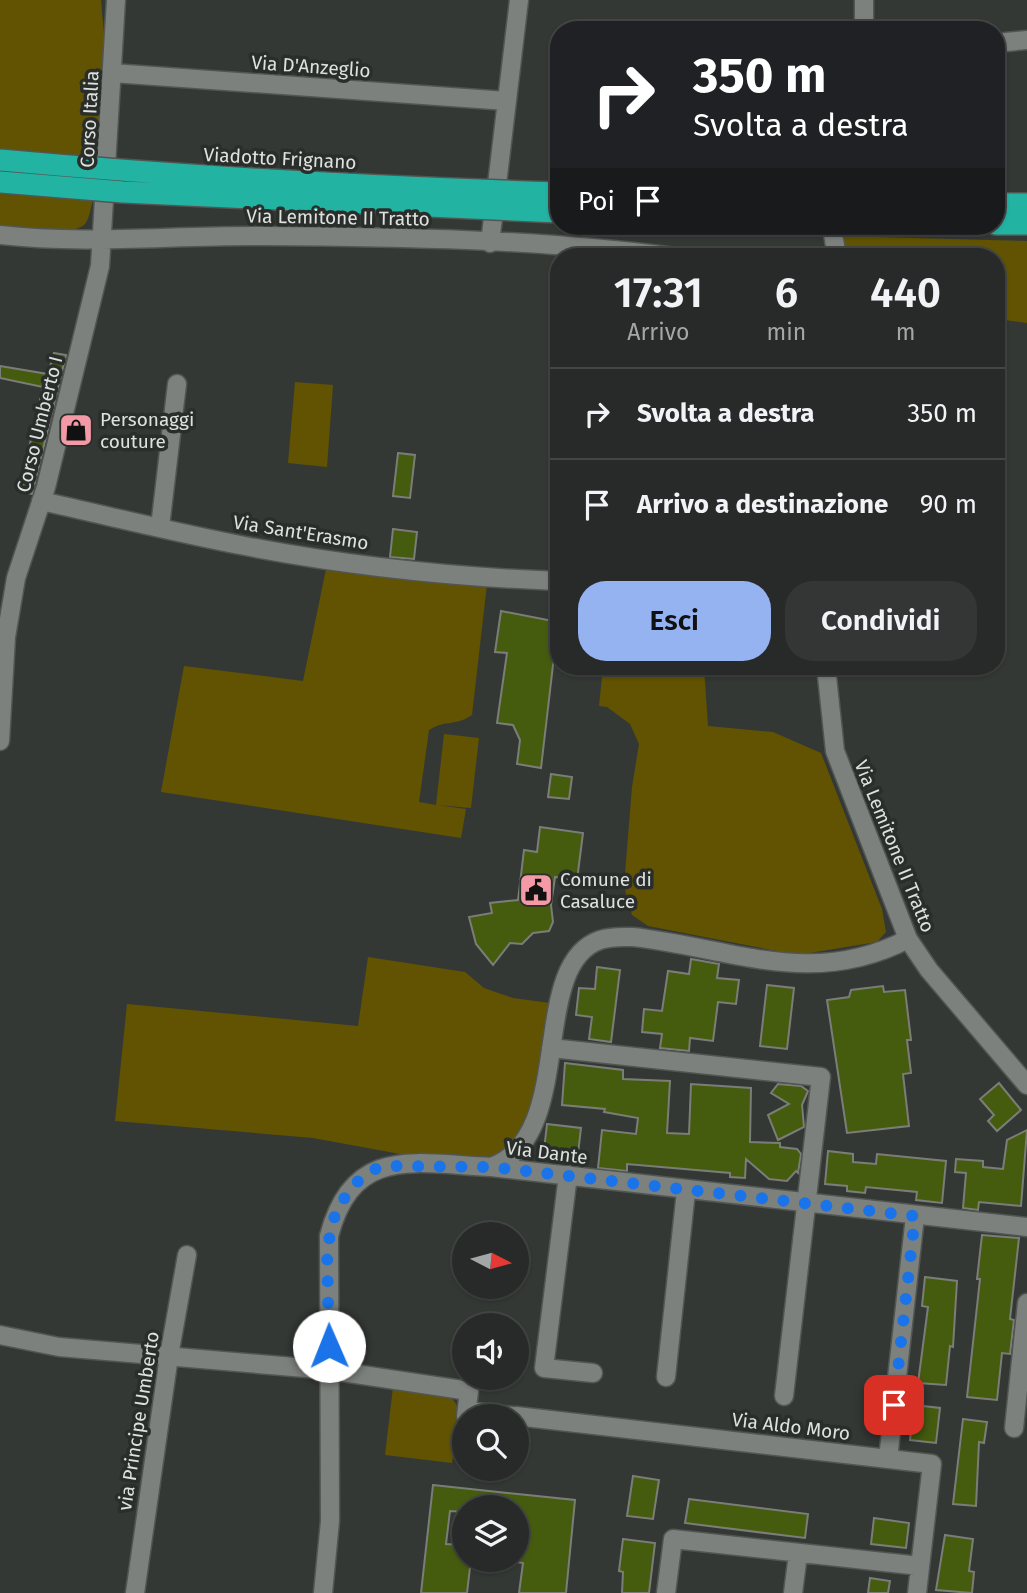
<!DOCTYPE html>
<html lang="it">
<head>
<meta charset="utf-8">
<style>
  :root { --surface:#272a28; --page:#333634; --text:#f1f3f6; --muted:#a4a7a8; --line:#434645; --accent:#95b2f1 }
  body { margin:0; font-family:"Fira Sans",sans-serif; background:var(--page); color:var(--text); height:100vh; display:flex; flex-direction:column; font-size:26px; white-space:nowrap }
  * { box-sizing:border-box; margin:0 }
  p { font-size:23px; color:var(--muted) }
  .icon { flex:none; width:38px; height:38px; fill:none; stroke:currentColor; stroke-width:2; stroke-linecap:round; stroke-linejoin:round }
  .map { position:relative; flex:1; overflow:hidden }
  .details { position:absolute; left:550px; top:248px; width:455px; height:427px; display:flex; flex-direction:column; background:var(--surface); border-radius:28px; box-shadow:0 2px 5px #0004,0 0 0 2px var(--line) }
  .details>* { flex:none }
  .banner { position:absolute; left:550px; top:21px; width:455px; height:214px; border-radius:28px; box-shadow:0 2px 5px #0004,0 0 0 2px var(--line); background:#202124; color:#fff; overflow:hidden }
  .needle { width:46px; rotate:96deg }
  .buttons { position:absolute; left:452px; top:1222px; display:grid; gap:14px }
  .buttons a { display:grid; place-items:center; width:77px; height:77px; border-radius:50%; background:var(--surface); box-shadow:0 2px 5px #0004,0 0 0 2px var(--line); font-size:35px }
  .pin { position:absolute; display:grid; place-items:center; width:60px; height:60px; color:#fff; margin:-30px; border-radius:14px; box-shadow:0 4px 10px #0006 }
  .me { position:absolute; width:77px; margin:-38px; rotate:359deg; stroke-linejoin:round; filter:drop-shadow(0 0 5px #0008) }
  .turn { display:flex; align-items:center; gap:24px; height:147px; padding:0 28px; font-size:32px }
  .turn .icon { width:91px; height:91px; stroke-width:2.5 }
  .turn b { display:block; font-size:49px; line-height:60px }
  .then { display:flex; align-items:center; height:66px; padding:0 28px; background:#0003; gap:14px; font-size:26px }
  .eta { display:flex; justify-content:space-evenly; align-items:center; height:119px; text-align:center }
  .eta b { font-size:42px; font-weight:600; line-height:49px }
  .button { display:flex; gap:14px; margin-top:auto; padding:14px 28px }
  .button a { flex:1; height:80px; border-radius:28px; background:var(--accent); color:#111; font-size:28px; font-weight:600; line-height:80px; text-align:center }
  .button a+a { background:var(--page); color:var(--text) }
  ul { padding:0; list-style:none }
  li { display:flex; align-items:center; gap:21px; height:91px; padding:0 28px; border-top:2px solid var(--line) }
  li div { flex:1 }
  li b { display:block; font-size:26px }
  li em { font-style:normal }
  .map>svg:first-child { display:block }
</style>
</head>
<body>
<div class="map">
<svg width="1027" height="1593" viewBox="0 0 1027 1593">
  <rect width="100%" height="100%" fill="#343835"/>
  <!-- green -->
  <path fill="#615302" d="M0,0H101C102,18 105,36 105,54C105,78 98,212 85,224C70,238 19,228 0,226Z
    M839,236L1027,241V323L996,319V257H842Z
    M295,382L333,385L327,467L288,463Z
    M326,569L487,584L472,715C454,727 447,719 429,730L419,802L436,805L444,734L479,738L471,808L437,805L466,809L461,838L161,792L184,666L303,681Z
    M603,667H704L708,726L773,732L821,753L882,909L886,932L877,942L797,955L648,926L632,915L624,886L632,787L639,744L630,724L607,707L599,706Z
    M368,957L465,972L484,988L513,998L550,1003L535,1096L526,1120L514,1141L489,1159L411,1156L313,1138L115,1121L127,1004L358,1026Z
    M393,1387L450,1397C468,1411 455,1443 452,1463L385,1455Z"/>
  <!-- building -->
  <path fill="#455c0f" stroke="#7b7d78" stroke-width="2" d="M54,353L66,355L32,494L21,491L25,479L22,478L43,387L0,378V366L48,374Z
    M398,453L415,455L410,498L393,496Z
    M393,529L417,532L414,559L390,557Z
    M501,611L558,622L541,768L517,764L520,740L513,725L497,723L507,653L495,652Z
    M551,774L572,777L569,799L548,797Z
    M540,827L583,833L577,880L555,877L551,905L553,922L549,931L533,933L522,944L510,943L493,965L476,944L469,917L492,913L490,903L518,900L524,850L537,852Z
    M691,959L719,964L717,978L739,980L736,1004L718,1002L713,1041L690,1038L689,1051L660,1048L662,1034L642,1032L644,1009L662,1011L668,971L689,974Z
    M597,967L620,970L611,1042L589,1039L592,1017L576,1015L579,988L595,989Z
    M767,985L794,988L787,1049L760,1046Z
    M883,986L884,992L905,990L911,1040H907L911,1073L903,1074L909,1126L847,1133L827,1000L849,997L851,990Z
    M565,1063L623,1070V1079L670,1081L667,1133L689,1134L691,1084L751,1088L750,1142L780,1143V1147L797,1149L801,1154L798,1173L796,1171L787,1181L769,1179L746,1159L745,1178L730,1177V1173L627,1164V1171L598,1168L602,1130L636,1134L638,1118L604,1112L605,1109L562,1105Z
    M999,1083L1021,1110L997,1131L988,1121L994,1115L980,1099Z
    M778,1084L801,1086L808,1091L802,1105L804,1127L778,1140L768,1115L789,1104L771,1093Z
    M547,1124L581,1128L577,1162L543,1159Z
    M1027,1130L1021,1206L979,1202L978,1210L963,1208L966,1173L955,1172L956,1159L983,1161V1167L1003,1169L1007,1140Z
    M828,1151L853,1154V1162L876,1164L877,1154L946,1161L942,1203L916,1200L917,1192L866,1187L865,1193L847,1191V1186L825,1184Z
    M982,1235L1019,1238L1010,1319L1014,1320L1010,1354L1002,1353L997,1400L967,1397L980,1279H977Z
    M925,1277L957,1281L953,1347L950,1346L946,1385L918,1383L928,1307L922,1306Z
    M914,1405L940,1408L936,1443L910,1440Z
    M963,1419L987,1422L984,1443L979,1442L976,1506L953,1504Z
    M633,1476L659,1480L653,1519L627,1516Z
    M433,1485L575,1500L566,1593H519L523,1563L516,1562V1551H521L525,1519L516,1518V1507H464V1512L450,1511L446,1544L464,1545V1559H471L467,1593H421Z
    M689,1499L808,1514L805,1538L685,1523Z
    M874,1518L909,1523L906,1548L871,1544Z
    M945,1535L973,1539L969,1571L974,1572L972,1593L936,1590Z
    M623,1539L655,1543L649,1593H622L623,1572L619,1571Z
    M870,1578L890,1581L888,1593H868Z"/>
  <g fill="none" stroke-linecap="round" stroke-linejoin="round">
    <!-- minor casing -->
    <g stroke="#525653" stroke-width="21">
      <path id="minor" d="M864,30V0
        M996,43L1027,40
        M112,73L507,101
        M833,234L837,257
        M0,235C86,245 174,235 261,236C398,237 538,239 675,257
        M490,243L519,0
        M41,501C109,516 177,533 245,546C348,566 454,577 558,581
        M160,527L177,384
        M826,667L835,751L908,939L929,970L1027,1085
        M0,741L6,637L16,578L46,487L100,266L116,0
        M551,1048L821,1077L784,1396
        M491,1167C578,1136 527,965 600,940C611,936 622,937 633,937C731,948 812,989 908,939
        M568,1175L544,1368L593,1373
        M0,1335L59,1347L329,1370L469,1391L466,1416
        M666,1377L686,1191
        M467,1411L512,1416
        M516,1416L932,1464L917,1593
        M1014,1428L1027,1303
        M462,1452L464,1438
        M888,1459L915,1216
        M135,1593L169,1356L187,1255
        M323,1593L330,1521L329,1236C353,1144 416,1164 491,1167L1027,1227
        M666,1593L673,1539L920,1566
        M793,1593L798,1554"/>
    </g>
    <!-- highway casing -->
    <g stroke="#525653" stroke-width="24">
      <path id="highway" d="M996,204H1027
        M996,224H1027"/>
    </g>
    <!-- minor -->
    <use href="#minor" stroke="#7c817d" stroke-width="18"/>
    <!-- highway -->
    <use href="#highway" stroke="#23b3a3" stroke-width="21"/>
    <!-- highway-bridge casing -->
    <g stroke="#525653" stroke-width="24" stroke-linecap="butt">
      <path id="highway-bridge" d="M0,160C186,177 372,187 558,193
        M0,182L123,192L558,212"/>
    </g>
    <!-- highway-bridge -->
    <use href="#highway-bridge" stroke="#23b3a3" stroke-width="21"/>
  </g>
  <g fill="none" stroke-linecap="round" stroke-linejoin="round">
    <!-- route -->
    <path stroke="#1a73e8" stroke-width="12" stroke-dasharray="0 21.6" d="M329,1346L327,1250L333,1220L346,1195L357,1182L377,1168L388,1166L491,1167L915,1216L894,1405"/>
  </g>
  <!-- icons -->
  <defs>
    <g id="shop-square" transform="scale(1.75)"><rect x="-9" y="-9" width="18" height="18" rx="4" fill="#f49aa7" stroke="#2a2e2b"/><path d="M-5-2.5h2.3a2.7 3.5 0 0 1 5.4 0H5L5.5 6h-11ZM-1.5-2.5h3a1.5 2.3 0 0 0-3 0Z" fill="#111"/></g>
    <g id="civic-square" transform="scale(1.75)"><rect x="-9" y="-9" width="18" height="18" rx="4" fill="#f49aa7" stroke="#2a2e2b"/><path d="M-.6-6.5H3V-4.5H.6V-3L4-1V1h2V6H-6V1h2V-1L-.6-3ZM-1.2 2.5V6h2.4V2.5Z" fill="#111"/></g>
  </defs>
  <g fill-rule="evenodd">
    <use href="#shop-square" x="76" y="430"/>
    <use href="#civic-square" x="536" y="890"/>
  </g>
  <g text-anchor="middle" stroke-width="7" stroke-linejoin="round" paint-order="stroke">
    <!-- street labels -->
    <g font-size="19" fill="#dee1df" stroke="#2a2e2b">
      <text transform="translate(311 66) rotate(4)" y="7">Via D'Anzeglio</text>
      <text transform="translate(89 119) rotate(-87)" y="7">Corso Italia</text>
      <text transform="translate(280 158) rotate(3)" y="7">Viadotto Frignano</text>
      <text transform="translate(338 217) rotate(1)" y="7">Via Lemitone II Tratto</text>
      <text transform="translate(39 424) rotate(-76)" y="7">Corso Umberto I</text>
      <text transform="translate(301 532) rotate(9)" y="7">Via Sant'Erasmo</text>
      <text transform="translate(895 846) rotate(68)" y="7">Via Lemitone II Tratto</text>
      <text transform="translate(547 1152) rotate(7)" y="7">Via Dante</text>
      <text transform="translate(138 1421) rotate(-81)" y="7">via Principe Umberto</text>
      <text transform="translate(791 1426) rotate(7)" y="7">Via Aldo Moro</text>
    </g>
    <!-- poi labels -->
    <g font-size="19" fill="#dee1df" stroke="#2a2e2b" text-anchor="start">
      <text x="100" y="426">Personaggi<tspan x="100" dy="22">couture</tspan></text>
      <text x="560" y="886">Comune di<tspan x="560" dy="22">Casaluce</tspan></text>
    </g>
  </g>
</svg>
<div class="buttons">
<a><svg class="needle" viewBox="-14 -14 28 28"><path d="M0-13l5 13h-10z" fill="#e53935"/><path d="M0 13l5-13h-10z" fill="#a4a7a8"/></svg></a>
<a><svg class="icon" aria-label="sound" viewBox="0 0 24 24"><path d="M4 9h4l5-4v14l-5-4H4zM17 9q2 3 0 6"/></svg></a>
<a><svg class="icon" aria-label="search" viewBox="0 0 24 24"><circle cx="10" cy="10" r="6"/><path d="M15 15l6 6"/></svg></a>
<a><svg class="icon" aria-label="layers" viewBox="0 0 24 24"><path d="M12 4l9 5-9 5-9-5zM3 14l9 5 9-5"/></svg></a>
</div>
<div class="pin" style="left:894px;top:1405px;background:#d93025"><svg class="icon" aria-label="arrive" viewBox="0 0 24 24"><path d="M6 21V4h12l-3 4 3 4H6"/></svg></div>
<svg class="me" style="left:329px;top:1346px" viewBox="-20 -20 40 40"><circle r="19" fill="#fff"/><path d="M0-13L10 11 0 6-10 11z" fill="#1a73e8"/></svg>
<div class="banner">
<div class="turn"><svg class="icon" aria-label="right" viewBox="0 0 24 24"><path d="M7 20v-9h11M14 6l5 5-5 5"/></svg><div><b>350 m</b>Svolta a destra</div></div>
<div class="then">Poi<svg class="icon" aria-label="arrive" viewBox="0 0 24 24"><path d="M6 21V4h12l-3 4 3 4H6"/></svg></div>
</div>
<section class="details">
<div class="eta">
<div><b>17:31</b><p>Arrivo</p></div>
<div><b>6</b><p>min</p></div>
<div><b>440</b><p>m</p></div>
</div>
<ul>
<li><svg class="icon" aria-label="right" viewBox="0 0 24 24"><path d="M7 20v-9h11M14 6l5 5-5 5"/></svg><div><b>Svolta a destra</b></div><em>350 m</em></li>
<li><svg class="icon" aria-label="arrive" viewBox="0 0 24 24"><path d="M6 21V4h12l-3 4 3 4H6"/></svg><div><b>Arrivo a destinazione</b></div><em>90 m</em></li>
</ul>
<div class="button"><a>Esci</a><a>Condividi</a></div>
</section>
</div>
</body>
</html>
